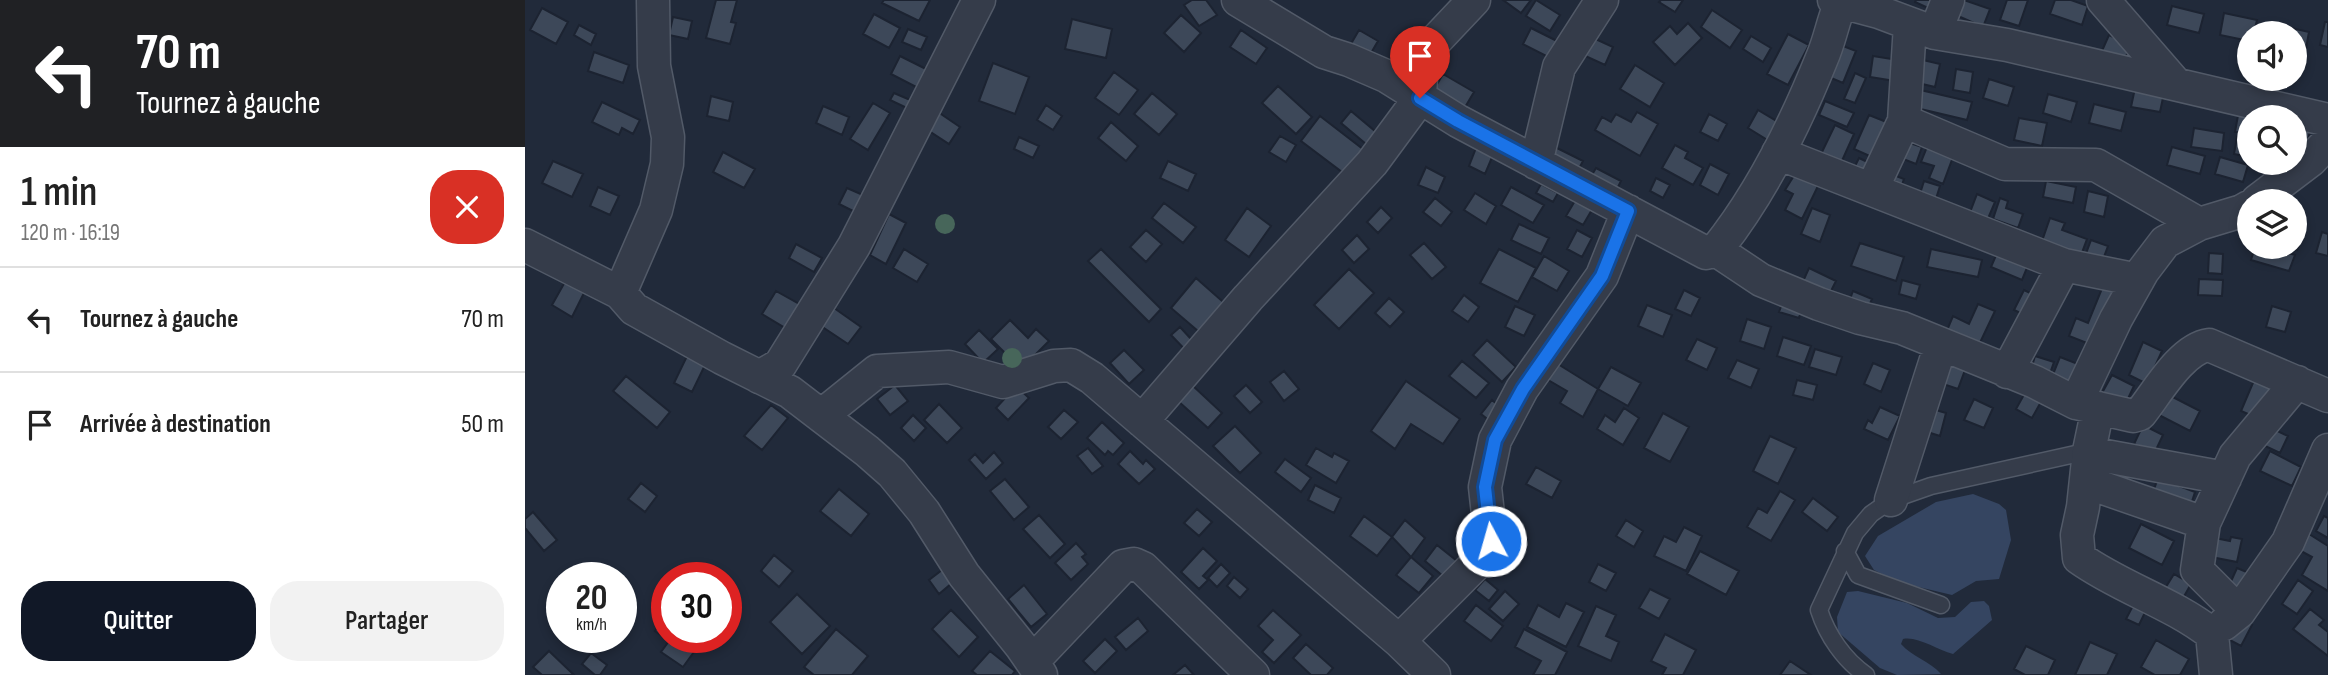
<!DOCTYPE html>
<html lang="fr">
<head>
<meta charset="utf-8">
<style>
  :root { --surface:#fff; --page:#f2f2f2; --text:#222; --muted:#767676; --line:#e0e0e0; --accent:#111827 }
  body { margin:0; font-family:"Sofia Sans Condensed",sans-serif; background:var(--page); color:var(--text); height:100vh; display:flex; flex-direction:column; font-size:26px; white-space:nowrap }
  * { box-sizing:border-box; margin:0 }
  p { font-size:23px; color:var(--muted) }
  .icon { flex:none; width:38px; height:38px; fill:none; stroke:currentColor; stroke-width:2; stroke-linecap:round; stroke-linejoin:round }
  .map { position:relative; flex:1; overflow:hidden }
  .side { display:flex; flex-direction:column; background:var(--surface); width:525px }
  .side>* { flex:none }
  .hud { background:#202124; color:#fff; overflow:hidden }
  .buttons { position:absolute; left:1712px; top:21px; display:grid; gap:14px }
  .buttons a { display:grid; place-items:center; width:70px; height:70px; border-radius:50%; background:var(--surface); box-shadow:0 4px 10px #0003; font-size:35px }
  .speed { position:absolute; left:21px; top:562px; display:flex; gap:14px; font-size:35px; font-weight:700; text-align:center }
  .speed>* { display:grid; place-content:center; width:91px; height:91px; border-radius:50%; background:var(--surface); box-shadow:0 4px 10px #0003; line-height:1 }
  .speed small { font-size:18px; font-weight:400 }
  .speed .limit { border:10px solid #d22; background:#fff; color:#111 }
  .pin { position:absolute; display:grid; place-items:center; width:60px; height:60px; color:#fff; margin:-72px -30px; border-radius:50% 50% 50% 0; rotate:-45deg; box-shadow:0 0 7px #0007 }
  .pin .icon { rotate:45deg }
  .me { position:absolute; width:77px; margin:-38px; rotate:354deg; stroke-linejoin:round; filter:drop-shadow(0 0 5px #0008) }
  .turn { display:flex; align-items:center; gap:24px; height:147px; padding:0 21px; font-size:32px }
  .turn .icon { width:91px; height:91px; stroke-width:2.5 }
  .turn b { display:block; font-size:49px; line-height:60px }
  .round { display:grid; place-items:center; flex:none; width:74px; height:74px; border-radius:28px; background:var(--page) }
  .overview { display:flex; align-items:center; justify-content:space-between; height:119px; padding:0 21px }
  h1 { font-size:42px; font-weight:600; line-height:52px }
  .cta { display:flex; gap:14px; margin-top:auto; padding:14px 21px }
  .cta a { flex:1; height:80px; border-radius:28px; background:var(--accent); color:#fff; font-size:28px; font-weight:600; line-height:80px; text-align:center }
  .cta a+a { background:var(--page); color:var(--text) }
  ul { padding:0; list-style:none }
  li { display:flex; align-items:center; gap:21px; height:105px; padding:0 21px; border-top:2px solid var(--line) }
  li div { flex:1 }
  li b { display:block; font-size:26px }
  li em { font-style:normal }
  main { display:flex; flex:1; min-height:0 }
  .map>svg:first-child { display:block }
</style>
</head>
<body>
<main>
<section class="side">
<div class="hud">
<div class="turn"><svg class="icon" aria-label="left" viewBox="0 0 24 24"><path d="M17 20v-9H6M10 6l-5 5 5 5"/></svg><div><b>70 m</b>Tournez à gauche</div></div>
</div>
<div class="overview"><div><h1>1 min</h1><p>120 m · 16:19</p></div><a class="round" style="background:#d93025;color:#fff"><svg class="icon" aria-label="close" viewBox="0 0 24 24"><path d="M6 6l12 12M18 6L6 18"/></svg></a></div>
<ul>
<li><svg class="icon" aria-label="left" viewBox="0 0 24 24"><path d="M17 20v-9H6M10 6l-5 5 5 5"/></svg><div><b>Tournez à gauche</b></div><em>70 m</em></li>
<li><svg class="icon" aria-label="arrive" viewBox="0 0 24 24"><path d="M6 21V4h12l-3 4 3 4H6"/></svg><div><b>Arrivée à destination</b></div><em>50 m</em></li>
</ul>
<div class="cta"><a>Quitter</a><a>Partager</a></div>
</section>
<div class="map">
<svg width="1803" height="675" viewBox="0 0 1803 675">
  <rect width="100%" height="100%" fill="#212a3a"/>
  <!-- water -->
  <path fill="#354561" d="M1448,494L1474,504L1481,510L1486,540L1474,579L1451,581L1427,595L1373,582L1349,570L1340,556L1353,536L1411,502Z
    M1333,591L1382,603L1413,618L1430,617L1446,602L1459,601L1464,606L1467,620L1428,654C1412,650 1393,636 1378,639L1376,644C1387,657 1405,661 1416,674L1372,675L1355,668L1313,632L1312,617L1322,592Z"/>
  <!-- building -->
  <path fill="#3d4859" stroke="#1c2331" stroke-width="2" d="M191,0H212L206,22L211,23L205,44L181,38Z
    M359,0H405L394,21L357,3Z
    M667,0H681L692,15L674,26L659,5Z
    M978,0H1006L996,13Z
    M1011,0L1035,15L1025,31L1001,16Z
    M1136,0H1158L1150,12L1134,2Z
    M1391,0H1420L1414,13L1390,2Z
    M1439,0L1465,9L1458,27L1433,16Z
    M1482,0H1503L1494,26L1475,20Z
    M1530,0H1546L1563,6L1557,25L1525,14Z
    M1647,6L1679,14L1674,33L1642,25Z
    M17,8L43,22L31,44L5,30Z
    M1187,10L1217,30L1205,48L1176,27Z
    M1699,13L1732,20L1729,33H1724V41L1695,35Z
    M349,14L375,28L364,48L338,34Z
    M656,15L676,33L659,52L639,33Z
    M148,17L167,21L163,39L144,35Z
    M547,19L587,29L581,58L540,49Z
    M1800,22H1803V47L1795,45Z
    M1163,23L1177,38L1150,65L1128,42L1145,26L1152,34Z
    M54,25L71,34L66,45L49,35Z
    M1762,27L1784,32L1780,54L1769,51V33H1761Z
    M1006,28L1040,45L1031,61L998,44Z
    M383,29L402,37L396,50L377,42Z
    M716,30L742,48L731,64L705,47Z
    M834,30L853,41L842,60L823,49Z
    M1263,34L1284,45L1263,85L1242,74Z
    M1584,35L1606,45L1598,63L1576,53Z
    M1064,36L1088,47L1080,65L1056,54Z
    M1226,36L1246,48L1238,62L1218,49Z
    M1313,44L1331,51L1318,83L1299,75Z
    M69,52L104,65L98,83L63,71Z
    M375,56L405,71L395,89L366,74Z
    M1348,56L1373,60L1370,81L1345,77Z
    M1398,60L1415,64L1410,87L1393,83Z
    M468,63L504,77L490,114L454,101Z
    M1110,65L1139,83L1125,107L1095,89Z
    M1431,69L1448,72L1445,93L1428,90Z
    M589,72L613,90L594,115L570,98Z
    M1330,73L1341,78L1330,103L1319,99Z
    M918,74L949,92L939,109L908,91Z
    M1464,79L1489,87L1483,106L1458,98Z
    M753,86L787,117L771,134L737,103Z
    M1610,88L1639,93L1635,112L1606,107Z
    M1391,89L1447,102L1442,120L1387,107Z
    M369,93L390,102L386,110L365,100Z
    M627,93L652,114L634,135L609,114Z
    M1523,94L1552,102L1546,122L1518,113Z
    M186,96L208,102L204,121L182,116Z
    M1300,101L1329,113L1322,127L1294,115Z
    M77,102L115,120L108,134L97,128L94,135L67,122Z
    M348,103L365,113L343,150L325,139Z
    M1569,104L1601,112L1596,131L1564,123Z
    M521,105L537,116L528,130L512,120Z
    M298,106L324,117L317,135L291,123Z
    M410,110L435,127L424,144L398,127Z
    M1233,110L1260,126L1249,144L1223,128Z
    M1714,110L1724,117V134L1710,132Z
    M826,111L851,132L841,144L816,123Z
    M1112,112L1133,124L1115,156L1070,130L1077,117L1086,122L1091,114L1106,122Z
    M1184,114L1202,124L1193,141L1175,132Z
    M1344,115L1364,123L1349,158L1329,149Z
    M795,116L843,153L825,178L776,141Z
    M1494,118L1522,123L1517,146L1489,140Z
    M586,122L613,146L601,161L573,138Z
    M1310,125L1329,134L1316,163L1296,154Z
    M1669,128L1699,133L1697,151L1666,147Z
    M1773,128L1785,131L1778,162L1769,159V133H1772Z
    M755,136L771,145L761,162L744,152Z
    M494,137L514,146L508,158L489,149Z
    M1712,137L1724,139V157L1709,154Z
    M1379,141L1397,147L1391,164L1373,157Z
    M1150,145L1163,152L1160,158L1178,168L1168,185L1137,168Z
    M1028,146L1058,161L1050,176L1020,161Z
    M1402,147L1428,157L1418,184L1404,178L1409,166L1396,162Z
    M1647,147L1680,156L1675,174L1642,165Z
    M951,148L968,155L960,174L944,166Z
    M198,152L230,169L219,188L188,172Z
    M1695,157L1723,165L1718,182L1690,174Z
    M1334,158L1349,165L1344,176L1328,170Z
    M28,161L58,174L47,197L17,183Z
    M643,161L671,174L663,191L635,178Z
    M1185,164L1204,174L1193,195L1175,185Z
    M901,167L920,177L913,193L893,185Z
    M1071,168L1096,181L1088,197L1062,183Z
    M1270,174L1293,186L1277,219L1260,210L1268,194L1260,190Z
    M1366,174L1379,179L1375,190L1363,185Z
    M1131,178L1145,185L1138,198L1125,191Z
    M1399,181L1415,186L1409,205L1393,200Z
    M1521,181L1551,187L1548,203L1518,197Z
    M1016,184L1033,193L1028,202L1011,193Z
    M73,187L94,196L85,215L65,206Z
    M986,187L1019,205L1008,223L976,205Z
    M322,188L338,195L330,212L314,204Z
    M1563,191L1583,196L1579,217L1559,212Z
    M950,193L971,206L961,224L939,210Z
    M1452,194L1470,202L1462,221L1444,215Z
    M910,198L927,212L916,226L898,212Z
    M1475,198L1483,201L1481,208L1498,214L1493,228L1468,219Z
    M1051,199L1068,208L1058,225L1041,216Z
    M639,203L671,227L658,243L627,218Z
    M856,207L867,218L853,233L842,222Z
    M722,208L746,226L724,257L700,240Z
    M1287,208L1305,215L1295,242L1276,234Z
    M364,214L381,223L361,264L345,255Z
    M1525,218L1540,223L1537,230L1562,239L1555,258L1516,244Z
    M994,224L1024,238L1016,254L986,240Z
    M1769,226L1780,230L1772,250L1763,247H1769Z
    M621,230L637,244L621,262L605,247Z
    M1052,230L1067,238L1057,257L1042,249Z
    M1797,232L1803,234V256L1791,253Z
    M832,235L844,249L829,263L817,250Z
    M1566,240L1583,246L1576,265L1559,259Z
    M899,243L921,267L907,279L885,255Z
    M1335,243L1379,257L1371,281L1326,266Z
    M271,244L297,258L289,272L264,258Z
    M1475,246L1506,258L1497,280L1466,267Z
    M1730,247H1743L1770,255L1764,271L1726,260Z
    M379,249L403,264L392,282L368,268Z
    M576,249L636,309L624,322L563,261Z
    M974,249L1011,268L993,302L955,283Z
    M1406,249L1457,260L1453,277L1402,267Z
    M1684,253L1698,254L1697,274L1683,273Z
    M1019,256L1044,271L1032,291L1007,277Z
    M1284,268L1311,281L1301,301L1275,288Z
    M824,269L849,293L814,329L789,305Z
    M671,278L705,308L680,337L646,308Z
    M1674,279L1698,280L1697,296L1673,295Z
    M41,280L60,291L47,317L27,305Z
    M1377,280L1395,285L1391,299L1374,294Z
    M1580,281L1596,287L1572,347L1544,336L1551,318L1563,323Z
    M1159,290L1175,298L1166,316L1150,309Z
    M1499,290L1517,299L1508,319L1489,310Z
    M251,291L276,305L262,329L237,314Z
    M1328,291L1347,299L1340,315L1322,307Z
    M939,295L954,307L943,322L927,311Z
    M864,298L879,312L865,327L850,313Z
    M1257,304L1276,311L1274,318L1254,312Z
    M1453,304L1470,311L1452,349L1420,335L1428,316L1444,324Z
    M1122,305L1147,315L1138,337L1113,326Z
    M990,306L1010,315L999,336L980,327Z
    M1747,306L1766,312L1760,332L1741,327Z
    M309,308L336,327L323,344L296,326Z
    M1222,319L1246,327L1239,349L1215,341Z
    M485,320L503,338L511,329L524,341L496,369L466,339Z
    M655,327L677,351L668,358L646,335Z
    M454,330L473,349L458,363L440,344Z
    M1258,337L1286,346L1279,365L1252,356Z
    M1172,339L1192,348L1182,370L1161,360Z
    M962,340L991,367L977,382L948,355Z
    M1618,342L1637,351L1622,384L1604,375Z
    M1290,349L1317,357L1311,375L1284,367Z
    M599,350L619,370L604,384L585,363Z
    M163,354L181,363L167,392L149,383Z
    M1510,356L1529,362L1523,379L1505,373Z
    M1535,357L1553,364L1545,384L1527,377Z
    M1212,360L1234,369L1226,388L1203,378Z
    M937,361L964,383L951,398L924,376Z
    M1028,361L1073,389L1058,417L1035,403L1042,391L1018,377Z
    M1348,363L1365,370L1356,392L1339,384Z
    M1422,364L1440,370L1433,389L1415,383Z
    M1086,367L1116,383L1103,406L1073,389Z
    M759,371L774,389L759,401L745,382Z
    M1587,375L1609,386L1600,405L1577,393Z
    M101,376L145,412L132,428L88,391Z
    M1730,378L1751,387L1737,420L1716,411Z
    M1272,380L1292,385L1288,400L1268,395Z
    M881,381L935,419L918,444L886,424L870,449L846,431Z
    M370,385L383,401L365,415L352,399Z
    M667,385L697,413L683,428L653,401Z
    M721,385L737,402L725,413L709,396Z
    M491,386L504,398L483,420L471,408Z
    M1501,391L1517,400L1507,418L1491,409Z
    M1640,393L1675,411L1665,431L1630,413Z
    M1449,399L1468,408L1459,428L1439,420Z
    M967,400L981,412L970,425L956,414Z
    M414,404L437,428L422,443L399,420Z
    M246,405L263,418L237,450L219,436Z
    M1355,407L1375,416L1363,440L1339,429L1343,420L1347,423Z
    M1099,408L1114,418L1098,445L1072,429L1080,415L1090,422Z
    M1404,408L1421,413L1415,436L1399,431Z
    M539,410L553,422L536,439L523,427Z
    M1138,413L1164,427L1145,462L1119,448Z
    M388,415L401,428L389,441L376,428Z
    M577,422L599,443L588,455L583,451L580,455L562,438Z
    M1618,425L1638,435L1629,454L1609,444Z
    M710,426L736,453L715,473L688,446Z
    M1746,428L1763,436L1755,453L1738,445Z
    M1245,436L1271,448L1253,484L1228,471Z
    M563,448L578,466L567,474L552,456Z
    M791,448L807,457L809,453L824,461L811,483L781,465Z
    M605,451L618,464L621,460L630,469L614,484L593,464Z
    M1745,451L1776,467L1767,486L1735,471Z
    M469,452L478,463L461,479L444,460L450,454L458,463Z
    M760,459L786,478L776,492L750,472Z
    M1011,467L1036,481L1027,498L1001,484Z
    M1633,478L1670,492L1664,511L1626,498Z
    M480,479L504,507L489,520L465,491Z
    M116,483L132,496L120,512L103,499Z
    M790,485L816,498L809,513L783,500Z
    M314,489L344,514L326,536L295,511Z
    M1255,491L1270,500L1246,541L1222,527L1233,508L1242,513Z
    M1288,498L1313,517L1302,531L1277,512Z
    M672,509L687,522L674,536L659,523Z
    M8,512L32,540L19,551L0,528V519Z
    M514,515L540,544L525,558L498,529Z
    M839,516L867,537L852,556L825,536Z
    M1799,516L1803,518V538L1791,531Z
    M880,520L900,538L886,557L867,537Z
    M1101,520L1118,531L1109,547L1091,536Z
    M1616,524L1649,541L1637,565L1604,548Z
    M1159,527L1177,536L1161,571L1129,556L1139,536L1151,542Z
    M1784,534L1803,546V591L1777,575L1787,557L1774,550Z
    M1685,537L1705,541L1706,537L1717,539L1712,562L1681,556Z
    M551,543L561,554L557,557L563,564L546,580L530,563Z
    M912,545L937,565L924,581L900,561Z
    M678,548L692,561L678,576L683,580L674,589L656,572Z
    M1175,551L1214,571L1201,595L1162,574Z
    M249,555L268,571L254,587L236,571Z
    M886,557L908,576L894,593L871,575Z
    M696,564L705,573L692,587L683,578Z
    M1073,564L1091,573L1081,591L1064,582Z
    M1712,568L1729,575L1720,595L1703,588Z
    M417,570L427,583L414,594L404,580Z
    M1649,574L1666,584L1657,600L1639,590Z
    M709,577L723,589L715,598L702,586Z
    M960,579L973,590L964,601L950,590Z
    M1773,580L1788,591L1772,614L1757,604Z
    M499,585L522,614L506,627L483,599Z
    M1125,589L1145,599L1134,619L1114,608Z
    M980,591L994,604L978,621L964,609Z
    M272,594L305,626L277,654L245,622Z
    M1612,598L1624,604L1614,625L1601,619Z
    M1041,603L1059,612L1041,647L1002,627L1013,605L1034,617Z
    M951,605L978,626L966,641L939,621Z
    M1071,606L1091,615L1081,636L1094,642L1086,661L1053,646Z
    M1785,609L1799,620L1794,625L1803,632V656L1768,629Z
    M426,610L453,637L434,657L407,629Z
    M748,610L776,635L749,663L737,652L748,640L733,626Z
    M1712,617L1727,625L1716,646L1701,638Z
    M613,618L623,631L601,650L590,637Z
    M138,620L142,623V637H163L174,645L158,667L136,652L144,641L130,631Z
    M311,629L343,656L327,675H289L279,667Z
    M999,629L1042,652L1030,675H1008L1016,661L990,647Z
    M1140,634L1171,650L1158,675H1137L1141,668L1126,661Z
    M580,639L592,651L570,673L558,661Z
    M1631,640L1664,659L1655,675H1630L1616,667Z
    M1565,642L1592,654L1582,675H1550Z
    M781,644L808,668L802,675H786L768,658Z
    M1501,646L1530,660L1523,675H1500L1489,669Z
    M24,651L49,675H17L8,667Z
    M465,651L490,671L487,675H452L447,671Z
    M66,653L82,665L75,675H70L57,664Z
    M1265,661L1286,675H1255Z
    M660,665L669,675H648Z"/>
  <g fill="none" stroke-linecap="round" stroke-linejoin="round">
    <!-- lane casing -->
    <g stroke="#525a68" stroke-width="19">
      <path id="lane" d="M1320,551L1333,575L1416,605
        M1341,675C1319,660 1302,635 1294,610L1330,533L1346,514L1366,500L1406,486L1564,451"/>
    </g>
    <!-- street casing -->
    <g stroke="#525a68" stroke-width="35">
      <path id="street" d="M713,0L799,52L824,60L861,76L933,121L1181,253L1191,250L1236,280L1294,304L1335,318L1377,328L1510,382L1551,403L1608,416L1615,414C1632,393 1656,349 1684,345L1803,396
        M1309,0L1354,12L1410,33L1482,45L1803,120
        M1578,0L1650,83
        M1410,33L1423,0
        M1379,121L1480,164L1571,165L1674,224
        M1253,153L1539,265L1613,280
        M1011,163L1034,67L1077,0
        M1347,189L1379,121L1385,25
        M1732,201L1786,160L1803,142
        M0,245L95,293L109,309L197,358L265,392L342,451L367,473L399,512L439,575L496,646L516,675
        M1191,250C1237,193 1270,125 1297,58C1305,40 1308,20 1316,2
        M95,293L131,210L142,164L143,137L129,66L128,0
        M1482,372L1539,265
        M234,377L255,365L329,246L454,0
        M1551,403L1591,319L1618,271L1640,242L1674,224L1717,211L1724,207
        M1573,408L1564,451L1558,507L1552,535L1554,558C1596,588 1646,602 1687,634L1691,675
        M296,416L352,371L424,367L478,382L529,366L546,365L567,378L874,641
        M617,421L723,298L847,163L895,98L897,55L949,0
        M1564,453L1700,478
        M1561,482L1679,523
        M1366,500L1416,344
        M1714,612L1672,570L1679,523L1710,456L1772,382
        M1699,624L1714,612L1763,542L1803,450
        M508,661L598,566L609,564L618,568L728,675
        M909,675L874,641L954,561L966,541L960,487L970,440L997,389L1077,276L1103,211"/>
    </g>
    <!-- lane -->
    <use href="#lane" stroke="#353c4a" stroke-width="16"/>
    <!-- street -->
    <use href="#street" stroke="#353c4a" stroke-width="32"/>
  </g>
  <!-- trees -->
  <g fill="#47665a">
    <circle cx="420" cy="224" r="10"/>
    <circle cx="487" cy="358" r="10"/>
  </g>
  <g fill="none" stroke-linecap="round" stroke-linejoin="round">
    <!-- route casing -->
    <g stroke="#114b97" stroke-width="18">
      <path id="route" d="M895,98L933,121L1103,211L1077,276L998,389L970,440L960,487L966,541"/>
    </g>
    <!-- route -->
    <use href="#route" stroke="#1a73e8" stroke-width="12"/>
  </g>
</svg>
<div class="buttons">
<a><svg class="icon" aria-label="sound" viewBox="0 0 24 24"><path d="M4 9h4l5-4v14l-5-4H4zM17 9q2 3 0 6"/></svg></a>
<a><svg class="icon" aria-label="search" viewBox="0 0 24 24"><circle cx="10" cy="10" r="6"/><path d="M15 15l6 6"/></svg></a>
<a><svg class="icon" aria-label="layers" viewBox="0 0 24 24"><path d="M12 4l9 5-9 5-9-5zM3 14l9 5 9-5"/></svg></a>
</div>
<div class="speed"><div>20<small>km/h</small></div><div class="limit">30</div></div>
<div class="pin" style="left:895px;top:98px;background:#d93025"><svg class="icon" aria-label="arrive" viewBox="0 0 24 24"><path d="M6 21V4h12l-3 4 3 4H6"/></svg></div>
<svg class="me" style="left:966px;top:541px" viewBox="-20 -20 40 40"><circle r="17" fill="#1a73e8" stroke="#fff" stroke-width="3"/><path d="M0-11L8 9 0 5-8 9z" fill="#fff"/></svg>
</div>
</main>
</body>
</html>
